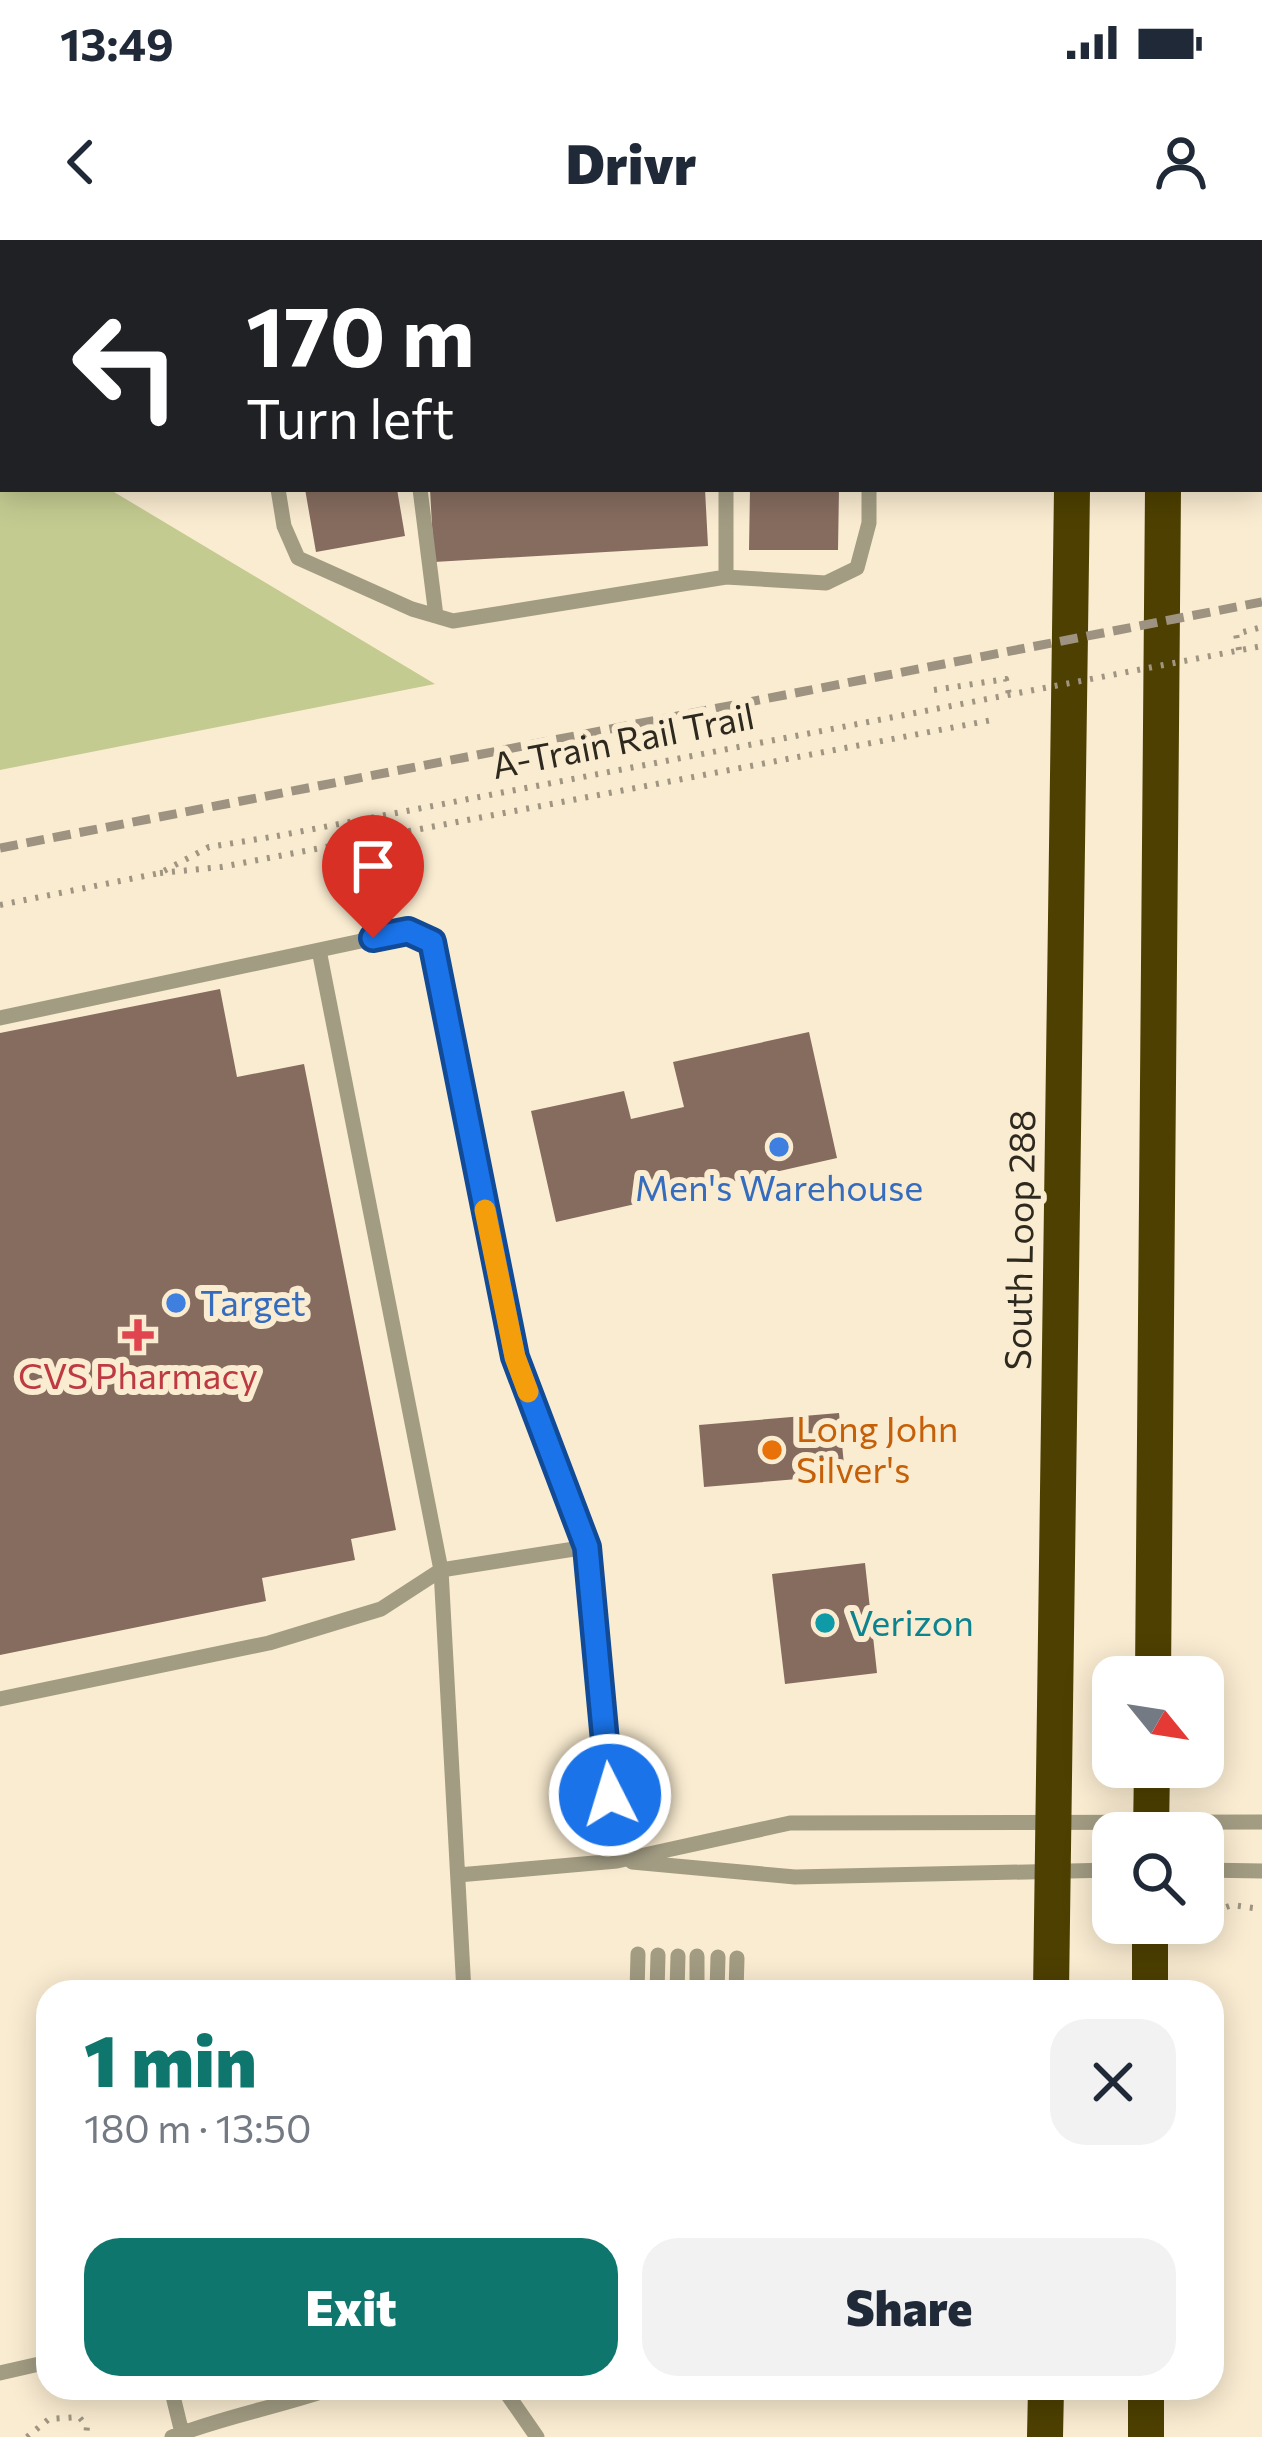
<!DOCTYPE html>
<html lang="en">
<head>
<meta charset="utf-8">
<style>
  :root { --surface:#fff; --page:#f2f2f3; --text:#1f2937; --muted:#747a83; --accent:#0f766e }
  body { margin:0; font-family:Commissioner,sans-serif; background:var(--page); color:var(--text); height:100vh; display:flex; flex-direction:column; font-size:45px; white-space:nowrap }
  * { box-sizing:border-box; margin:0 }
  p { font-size:39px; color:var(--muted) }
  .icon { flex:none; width:66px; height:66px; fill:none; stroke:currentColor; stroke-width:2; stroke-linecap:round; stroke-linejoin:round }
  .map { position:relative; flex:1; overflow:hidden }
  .side { position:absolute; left:36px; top:1740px; width:1188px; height:420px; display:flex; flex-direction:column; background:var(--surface); border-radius:36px; box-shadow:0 6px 30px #0003 }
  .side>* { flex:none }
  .guide { position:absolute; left:0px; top:0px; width:1263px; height:252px; box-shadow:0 6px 30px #0003; background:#202124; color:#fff; overflow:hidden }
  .needle { width:78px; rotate:120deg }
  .tools { position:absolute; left:1092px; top:1416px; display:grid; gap:24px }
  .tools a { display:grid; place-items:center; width:132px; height:132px; border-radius:24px; background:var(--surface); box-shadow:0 6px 30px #0003; font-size:60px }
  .pin { position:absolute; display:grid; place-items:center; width:102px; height:102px; color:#fff; margin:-123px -51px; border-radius:50% 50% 50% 0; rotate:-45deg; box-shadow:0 0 12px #0007 }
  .pin .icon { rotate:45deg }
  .me { position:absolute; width:132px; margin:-66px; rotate:355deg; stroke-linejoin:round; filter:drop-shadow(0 0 9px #0008) }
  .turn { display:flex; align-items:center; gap:42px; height:252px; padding:0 48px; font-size:54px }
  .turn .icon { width:156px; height:156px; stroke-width:2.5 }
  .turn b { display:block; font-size:84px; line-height:102px }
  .round { display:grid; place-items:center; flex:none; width:126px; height:126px; border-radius:36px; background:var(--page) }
  .overview { display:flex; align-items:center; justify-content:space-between; height:204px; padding:0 48px }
  h1 { font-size:72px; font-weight:800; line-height:90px; color:var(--accent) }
  .cta { display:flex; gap:24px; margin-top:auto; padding:24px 48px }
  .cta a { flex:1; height:138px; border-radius:36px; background:var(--accent); color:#fff; font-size:48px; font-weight:800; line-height:138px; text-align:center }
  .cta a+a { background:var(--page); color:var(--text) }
  .status { display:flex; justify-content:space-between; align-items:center; height:84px; padding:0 60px; background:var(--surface); direction:ltr }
  .status svg { height:33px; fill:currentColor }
  header { display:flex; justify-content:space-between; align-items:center; height:156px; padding:0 48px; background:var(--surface); font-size:54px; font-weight:800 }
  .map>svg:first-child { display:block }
</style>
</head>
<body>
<div class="status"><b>13:49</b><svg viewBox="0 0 49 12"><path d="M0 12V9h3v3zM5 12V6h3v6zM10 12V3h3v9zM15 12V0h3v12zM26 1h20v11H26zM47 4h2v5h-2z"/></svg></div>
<header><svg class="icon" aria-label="back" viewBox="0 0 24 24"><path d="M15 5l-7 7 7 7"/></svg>Drivr<svg class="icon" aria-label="person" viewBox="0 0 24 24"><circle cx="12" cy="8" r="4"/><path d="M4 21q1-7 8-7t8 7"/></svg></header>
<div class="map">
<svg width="1262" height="2197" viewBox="0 0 1262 2197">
  <rect width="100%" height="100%" fill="#faecd1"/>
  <!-- green -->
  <path fill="#c4cb91" d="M0,184L3,249H109L435,444L0,530Z"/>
  <!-- building -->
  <path fill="#866c5f" d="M305,249H397L405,296L316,312Z
    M430,249H705L708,306L434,322Z
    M750,249H839L838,310H749Z
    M220,749L237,837L304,824L396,1290L351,1299L355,1320L262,1338L266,1361L0,1415V793Z
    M809,792L837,918L556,982L531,871L624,851L631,879L684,867L673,822Z
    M839,1173L845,1235L704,1247L699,1185Z
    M865,1323L877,1433L785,1444L772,1334Z"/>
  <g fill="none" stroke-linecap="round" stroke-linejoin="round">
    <!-- path -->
    <path stroke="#9f9582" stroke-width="6" stroke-dasharray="3 9" stroke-linecap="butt" d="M1239,410L1236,394L1262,387
      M934,450L1006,439L1009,455
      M160,633L221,627L992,480
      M0,665L160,633L209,607L277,596
      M1215,1671L1232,1665L1253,1668
      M27,2197L49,2179L79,2177L87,2186L86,2197"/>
    <!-- lane -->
    <path stroke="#a29c83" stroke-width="15" d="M232,0L233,3
      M387,0V3
      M929,0L953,3
      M729,3V0
      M872,3V0
      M278,249L284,286L298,318L412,369L453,381L726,337V249
      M420,249L436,376
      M726,337L826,343L857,328L869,283V249
      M0,778L319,710
      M0,1459L269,1403L381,1369L441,1330L587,1307
      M632,1622L795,1637L1113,1630
      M1203,1630L1262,1631
      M458,1635L617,1621L790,1583L1262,1582
      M464,1752L441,1330L319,710L408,691L432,702L515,1117L587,1307L617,1621
      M637,1752L638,1714
      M657,1752L658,1715
      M677,1752L678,1716
      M697,1752V1716
      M717,1752L718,1717
      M736,1752L737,1718
      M0,2133L48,2122
      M171,2148L182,2193
      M503,2148L537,2197
      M172,2197C225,2176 279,2167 333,2148"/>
    <!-- highway -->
    <path stroke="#4e4000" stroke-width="36" d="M1075,3V0
      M1165,3V0
      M1153,1437L1163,249
      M1151,1593L1152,1527
      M1051,1752L1072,249
      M1150,1752V1683
      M1045,2197L1046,2148
      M1146,2197V2148"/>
    <!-- rail -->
    <path stroke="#9d9380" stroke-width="9" stroke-dasharray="18 9" stroke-linecap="butt" d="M0,608L1262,362"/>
    <!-- path-bridge -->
    <path stroke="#9f9582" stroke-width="6" stroke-dasharray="3 9" stroke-linecap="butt" d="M277,596L1262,406"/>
  </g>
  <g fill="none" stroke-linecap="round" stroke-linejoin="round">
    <!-- route casing -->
    <g stroke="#114b97" stroke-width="30">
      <path id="route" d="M373,698L408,691L432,702L515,1117L587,1307L610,1555"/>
    </g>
    <!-- route -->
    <use href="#route" stroke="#1a73e8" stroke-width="21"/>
    <!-- slow -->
    <path stroke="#f59e0b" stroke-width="21" d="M485,970L515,1117L528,1152"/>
  </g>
  <!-- markers -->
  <g fill="#3f7fe0" stroke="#faecd1" stroke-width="4.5">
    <circle cx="779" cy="907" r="12"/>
    <circle cx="176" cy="1063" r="12"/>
  </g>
  <path fill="#e0444e" stroke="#faecd1" stroke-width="4.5" d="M132 1077h12v12h12v12h-12v12h-12v-12h-12v-12h12z"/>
  <circle fill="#e8710a" stroke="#faecd1" stroke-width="4.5" cx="772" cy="1210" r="12"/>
  <circle fill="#0f9aa8" stroke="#faecd1" stroke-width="4.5" cx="825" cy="1383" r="12"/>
  <g text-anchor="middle" stroke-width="12" stroke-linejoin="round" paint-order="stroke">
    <!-- street labels -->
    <g font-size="36" fill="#2e291f" stroke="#faecd1">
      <text transform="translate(623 501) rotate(-11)" y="13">A-Train Rail Trail</text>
      <text transform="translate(1020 1000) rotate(-89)" y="13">South Loop 288</text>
    </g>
    <!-- shop labels -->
    <g font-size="36" fill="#366cbe" stroke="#faecd1">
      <text x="779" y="961">Men's Warehouse</text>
      <text x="200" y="1076" text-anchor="start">Target</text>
    </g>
    <!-- health labels -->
    <g font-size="36" fill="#be3a42" stroke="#faecd1">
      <text x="138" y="1149">CVS Pharmacy</text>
    </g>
    <!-- food labels -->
    <g font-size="36" fill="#c56008" stroke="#faecd1" text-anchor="start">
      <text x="796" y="1202">Long John<tspan x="796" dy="41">Silver's</tspan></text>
    </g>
    <!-- culture labels -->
    <g font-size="36" fill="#0d838f" stroke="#faecd1" text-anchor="start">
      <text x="849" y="1396">Verizon</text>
    </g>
  </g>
</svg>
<div class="tools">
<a><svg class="needle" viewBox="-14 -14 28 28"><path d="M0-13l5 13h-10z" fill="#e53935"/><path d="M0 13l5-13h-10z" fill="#747a83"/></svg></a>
<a><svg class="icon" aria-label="search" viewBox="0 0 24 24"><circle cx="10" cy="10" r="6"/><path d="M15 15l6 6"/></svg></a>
</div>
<div class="pin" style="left:373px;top:698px;background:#d93025"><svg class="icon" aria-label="arrive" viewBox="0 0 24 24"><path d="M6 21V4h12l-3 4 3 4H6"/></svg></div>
<svg class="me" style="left:610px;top:1555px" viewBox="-20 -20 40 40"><circle r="17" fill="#1a73e8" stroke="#fff" stroke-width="3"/><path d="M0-11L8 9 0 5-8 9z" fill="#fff"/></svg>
<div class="guide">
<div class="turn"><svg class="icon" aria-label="left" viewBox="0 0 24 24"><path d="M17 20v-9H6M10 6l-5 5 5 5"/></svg><div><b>170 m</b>Turn left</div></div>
</div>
<section class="side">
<div class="overview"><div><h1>1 min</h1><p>180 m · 13:50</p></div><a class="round"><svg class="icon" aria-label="close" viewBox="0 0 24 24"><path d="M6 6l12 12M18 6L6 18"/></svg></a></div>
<div class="cta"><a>Exit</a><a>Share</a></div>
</section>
</div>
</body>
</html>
